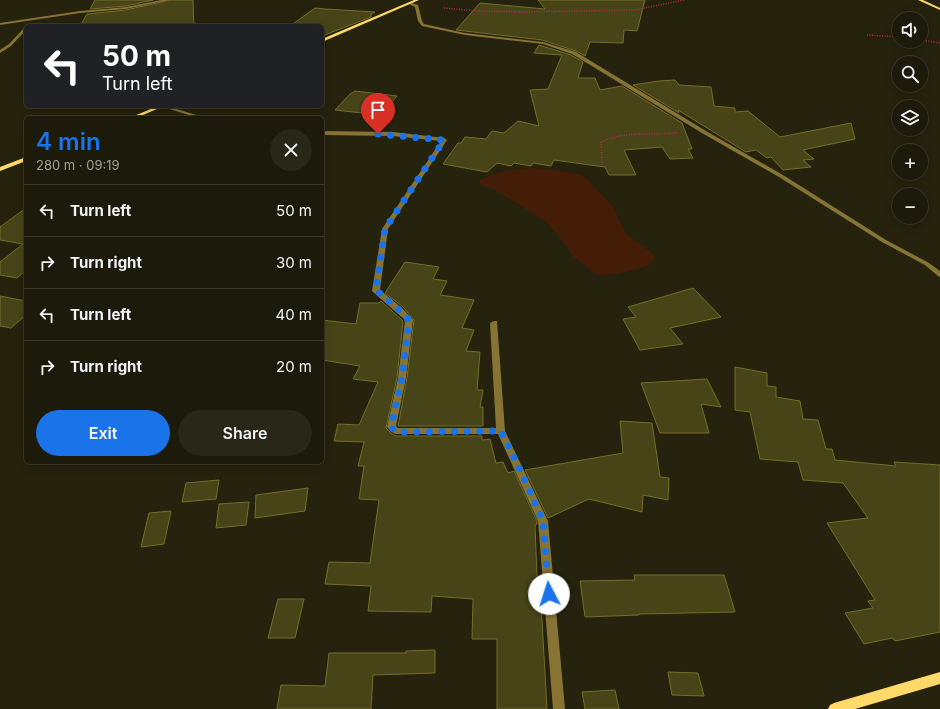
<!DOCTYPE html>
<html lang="en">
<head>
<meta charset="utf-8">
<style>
  :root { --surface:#1c1a0a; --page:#292718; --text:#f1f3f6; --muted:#a0a19c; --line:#3a382b; --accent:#1a73e8 }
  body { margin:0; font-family:Inter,sans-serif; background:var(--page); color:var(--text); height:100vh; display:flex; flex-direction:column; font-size:15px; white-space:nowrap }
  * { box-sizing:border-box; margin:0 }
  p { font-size:13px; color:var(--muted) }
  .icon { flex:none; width:22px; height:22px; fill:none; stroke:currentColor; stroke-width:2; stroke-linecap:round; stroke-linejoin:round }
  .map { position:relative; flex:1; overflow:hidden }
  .details { position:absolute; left:24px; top:116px; width:300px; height:348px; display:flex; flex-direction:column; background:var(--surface); border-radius:6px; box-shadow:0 2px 10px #0003,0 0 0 1px var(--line) }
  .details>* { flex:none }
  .top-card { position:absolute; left:24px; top:24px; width:300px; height:84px; border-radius:6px; box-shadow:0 2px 10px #0003,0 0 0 1px var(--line); background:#202124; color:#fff; overflow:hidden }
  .tools { position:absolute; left:892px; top:12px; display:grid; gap:8px }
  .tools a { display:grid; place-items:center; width:36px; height:36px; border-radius:50%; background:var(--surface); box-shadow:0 2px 10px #0003,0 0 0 1px var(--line); font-size:20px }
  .pin { position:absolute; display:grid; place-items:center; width:34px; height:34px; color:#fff; margin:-41px -17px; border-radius:50% 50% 50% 0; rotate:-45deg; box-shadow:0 0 4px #0007 }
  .pin .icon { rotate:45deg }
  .me { position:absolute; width:44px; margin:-22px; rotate:355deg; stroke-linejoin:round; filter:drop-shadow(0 0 3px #0008) }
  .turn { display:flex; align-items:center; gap:14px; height:84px; padding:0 12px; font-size:18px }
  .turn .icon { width:52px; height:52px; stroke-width:2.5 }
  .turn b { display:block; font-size:28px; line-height:34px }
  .round { display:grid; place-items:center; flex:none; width:42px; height:42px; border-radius:21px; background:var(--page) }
  .head { display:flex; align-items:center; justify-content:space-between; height:68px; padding:0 12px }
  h1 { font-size:24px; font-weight:600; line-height:30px; color:var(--accent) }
  .action { display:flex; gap:8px; margin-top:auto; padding:8px 12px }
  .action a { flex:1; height:46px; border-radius:24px; background:var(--accent); color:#fff; font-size:16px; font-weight:600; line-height:46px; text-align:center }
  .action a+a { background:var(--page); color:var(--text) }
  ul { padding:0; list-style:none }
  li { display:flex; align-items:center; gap:12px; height:52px; padding:0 12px; border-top:1px solid var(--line) }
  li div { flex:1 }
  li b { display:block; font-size:15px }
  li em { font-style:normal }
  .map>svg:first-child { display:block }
</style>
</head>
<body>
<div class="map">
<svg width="940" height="709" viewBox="0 0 940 709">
  <rect width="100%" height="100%" fill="#25230d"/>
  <!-- water -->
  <path fill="#441d07" d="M531,168L550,169L582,175L591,183L613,207L626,234L651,252L655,258L649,265L638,269L617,274L597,275L574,257L557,234L545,221L495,190L480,185V180C496,172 513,169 531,168Z"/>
  <!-- building -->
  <path fill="#474418" stroke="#746f29" d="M95,0H153L126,6L90,9Z
    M170,0H193L194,26H80L87,14L126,10Z
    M538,0H645L637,31L624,30L623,43L590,42L585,56L576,51L542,40L456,30L480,3L545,9Z
    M315,8L325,9L375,12L371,14V17L322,36V26H290Z
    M539,45L571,55L583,62L578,78H595L600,90L622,86L682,123L692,149H688L693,158L670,159L662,147L624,150L636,175H609L605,167L554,160L551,166L533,163L531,166L514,163L511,166L497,163L487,172L443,164L458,143H461L465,137L486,139L492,131L504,133L518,121L539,126L530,90L548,89L562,55L534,53Z
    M675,80L679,85L711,87L714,106L735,108V112L748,111L780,137L851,123L855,139L803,150L814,159L803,160L811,167L783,170L771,157L767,158L756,150L746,152L678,110L679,113L633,85L659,81Z
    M355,91L397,96L380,115L335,110L350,94Z
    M26,208V270L17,278L0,275V262L23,244L0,240V227Z
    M405,262L439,267L433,279L447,281L440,295L474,300L462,328L474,330L466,351L480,352L477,390H483L480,407H483V426H398L407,378L414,320L403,307L385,293Z
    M693,288L721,317L670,328L683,344L640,350L623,319L636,317L628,307Z
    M0,296L26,301V315L11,328L0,326Z
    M381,301L403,321L397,378L386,428L392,434L396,436H482V440L490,439L496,463L503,462L508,473L514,471L537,521V524L535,525L538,603H541L547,709H497V639H472L473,599L432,596L431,612L368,611L371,586L325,584L329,562L370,563L379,500L359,499L364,466H358L364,442L334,441L338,424L359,425L378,382L353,379L360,366L322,360V320L356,324L360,303H379Z
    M735,367L767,373V386L776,387V397L800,401L803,419L818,420L826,449H832L835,460L896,466L894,462L940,465V632L895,641L892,638L864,644L845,613L873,608L868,601L875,600L827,523L868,518L843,483L803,480L798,462L760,459L750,412L735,410Z
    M707,379L721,407L701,404L709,433H660L641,383Z
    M620,421L652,423L660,477L669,478L668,500L643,495L642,512L589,499L548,518L525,470L623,453Z
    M219,480L216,499L182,502L186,483Z
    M308,488L305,511L255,518L256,495Z
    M249,502L246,525L216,528L219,504Z
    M171,511L164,544L141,547L149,513Z
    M634,575H724L735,612L639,614V615L585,617L580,581L635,580Z
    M278,599H304L295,638H268Z
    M435,650V673L373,675L371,709H277L281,685L325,686L329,653H406V651Z
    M668,672L698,673L704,696L672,695Z
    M615,690L619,709H585L582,692Z"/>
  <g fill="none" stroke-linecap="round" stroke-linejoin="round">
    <!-- path -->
    <path stroke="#bd2758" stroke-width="1.5" stroke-dasharray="1 1.5" stroke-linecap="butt" d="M444,8L477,11L524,12L635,10L684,0
      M867,35L899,37
      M921,40L940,43
      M602,163L601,142C624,131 653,135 678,133"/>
    <!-- street -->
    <path fill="#877435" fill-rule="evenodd" d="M161,0H169L126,9L80,13L0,25V23L80,11L126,7Z
      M409,2L418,5L422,21L424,24L465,33L543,42L576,52L706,131L783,175L886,240L929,263L940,271V277L938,276L925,265L882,242L779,177L702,133L572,54L543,44L465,35L422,26L418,21L415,7L409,4Z
      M25,27H26V30L11,46L0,53V50L9,44Z
      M160,106H167L206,118H198Z
      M322,131L393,132L444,138L447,140L388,229L380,290L402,308L413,320L406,378L396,426L398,428H496L490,323L494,321H497L505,431L548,521L565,709H553L538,521L498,434H396L393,433L387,427L398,378L405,320L372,291L382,229L441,141L393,136L322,135Z"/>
    <!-- secondary -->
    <path fill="#ffda68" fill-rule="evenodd" d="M414,0H419L322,42V39Z
      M918,0H923L940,8V10Z
      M158,106H164L136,118H129Z
      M26,157V161L0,171V167Z
      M940,672V684L855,709H828L830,705L834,703Z"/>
  </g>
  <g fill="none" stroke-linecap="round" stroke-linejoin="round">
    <!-- route -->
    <path stroke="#1a73e8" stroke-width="7" stroke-dasharray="0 12.6" d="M378,134L444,140L385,229L376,290L399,310L409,320L402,378L391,427L396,432L501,431L524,478L543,521L549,594"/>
  </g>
</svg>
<div class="tools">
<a><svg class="icon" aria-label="sound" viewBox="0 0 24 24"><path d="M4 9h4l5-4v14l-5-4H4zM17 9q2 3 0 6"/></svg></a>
<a><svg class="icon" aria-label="search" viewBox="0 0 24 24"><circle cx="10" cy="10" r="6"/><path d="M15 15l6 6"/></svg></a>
<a><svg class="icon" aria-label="layers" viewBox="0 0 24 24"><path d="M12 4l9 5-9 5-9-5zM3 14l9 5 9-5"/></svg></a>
<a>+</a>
<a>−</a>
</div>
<div class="pin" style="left:378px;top:134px;background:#d93025"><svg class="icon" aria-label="arrive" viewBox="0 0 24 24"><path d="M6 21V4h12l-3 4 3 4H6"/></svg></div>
<svg class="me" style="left:549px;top:594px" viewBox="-20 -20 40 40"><circle r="19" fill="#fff"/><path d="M0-13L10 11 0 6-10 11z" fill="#1a73e8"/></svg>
<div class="top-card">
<div class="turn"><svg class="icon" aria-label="left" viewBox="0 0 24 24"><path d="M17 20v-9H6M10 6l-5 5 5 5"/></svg><div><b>50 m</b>Turn left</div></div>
</div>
<section class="details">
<div class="head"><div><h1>4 min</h1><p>280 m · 09:19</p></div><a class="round"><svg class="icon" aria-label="close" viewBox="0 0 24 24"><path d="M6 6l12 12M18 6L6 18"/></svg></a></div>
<ul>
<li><svg class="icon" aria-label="left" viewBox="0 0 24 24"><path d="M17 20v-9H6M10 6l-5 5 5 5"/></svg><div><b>Turn left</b></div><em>50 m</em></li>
<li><svg class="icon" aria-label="right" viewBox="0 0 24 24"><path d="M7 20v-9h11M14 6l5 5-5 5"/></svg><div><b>Turn right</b></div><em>30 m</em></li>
<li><svg class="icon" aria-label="left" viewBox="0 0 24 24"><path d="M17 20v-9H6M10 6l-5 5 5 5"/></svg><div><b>Turn left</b></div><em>40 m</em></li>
<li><svg class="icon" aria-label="right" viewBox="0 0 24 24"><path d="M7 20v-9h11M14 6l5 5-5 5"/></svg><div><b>Turn right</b></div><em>20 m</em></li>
</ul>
<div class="action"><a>Exit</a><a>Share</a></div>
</section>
</div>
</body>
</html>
